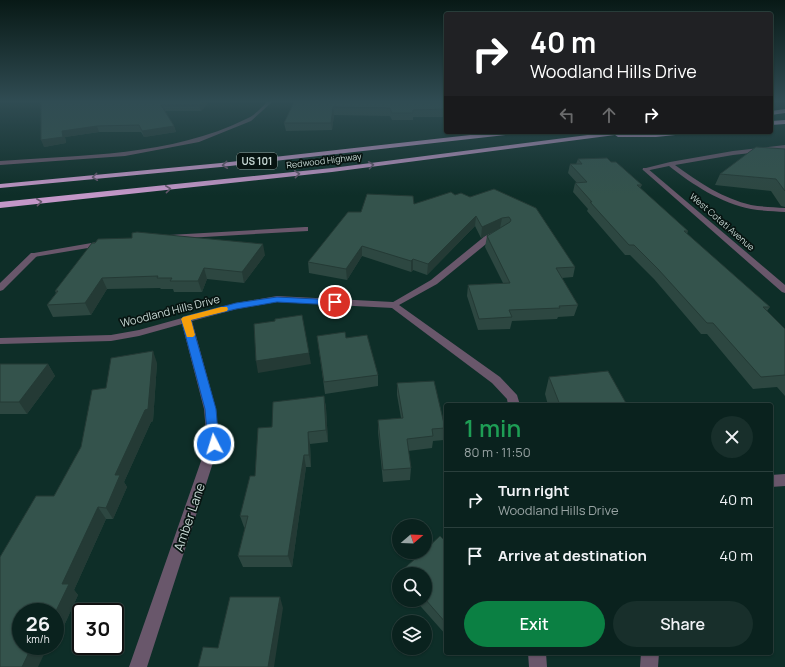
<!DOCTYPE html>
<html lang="en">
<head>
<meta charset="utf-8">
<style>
  :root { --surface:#0a221e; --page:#182f2b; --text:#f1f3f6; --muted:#99a4a4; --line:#2a3f3c; --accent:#0b8043 }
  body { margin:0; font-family:Manrope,sans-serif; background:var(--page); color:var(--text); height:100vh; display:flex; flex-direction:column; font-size:15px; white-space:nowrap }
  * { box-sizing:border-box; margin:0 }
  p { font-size:13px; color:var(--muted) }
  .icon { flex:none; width:22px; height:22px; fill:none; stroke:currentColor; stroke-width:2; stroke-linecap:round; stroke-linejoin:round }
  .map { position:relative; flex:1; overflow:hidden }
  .sheet { position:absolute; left:444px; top:403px; width:329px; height:252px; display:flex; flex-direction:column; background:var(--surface); border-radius:4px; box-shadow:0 1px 3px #0004,0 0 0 1px var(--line) }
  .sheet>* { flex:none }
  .hud { position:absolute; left:444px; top:12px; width:329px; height:122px; border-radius:4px; box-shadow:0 1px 3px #0004,0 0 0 1px var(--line); background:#202124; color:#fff; overflow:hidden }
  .needle { width:26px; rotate:71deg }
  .buttons { position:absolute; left:392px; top:519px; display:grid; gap:8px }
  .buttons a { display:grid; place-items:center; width:40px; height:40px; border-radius:50%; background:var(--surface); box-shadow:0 1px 3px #0004,0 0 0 1px var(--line); font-size:20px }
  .speed { position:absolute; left:12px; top:603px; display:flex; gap:8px; font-size:20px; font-weight:700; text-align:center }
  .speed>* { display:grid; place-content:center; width:52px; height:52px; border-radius:50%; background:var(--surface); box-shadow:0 1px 3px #0004,0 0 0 1px var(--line); line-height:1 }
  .speed small { font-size:10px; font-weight:400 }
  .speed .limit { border:2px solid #111; border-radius:6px; background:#fff; color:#111 }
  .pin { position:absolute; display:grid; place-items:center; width:34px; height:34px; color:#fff; margin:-17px; border:2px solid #fff; border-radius:50%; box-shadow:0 1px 4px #0007 }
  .me { position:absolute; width:44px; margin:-22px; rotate:355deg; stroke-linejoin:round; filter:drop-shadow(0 0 3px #0008) }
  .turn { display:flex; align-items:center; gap:14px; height:84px; padding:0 20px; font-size:18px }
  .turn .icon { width:52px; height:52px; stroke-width:2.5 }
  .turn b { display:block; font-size:28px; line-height:34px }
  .lanes { display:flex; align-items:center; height:38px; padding:0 20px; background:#0003; justify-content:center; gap:20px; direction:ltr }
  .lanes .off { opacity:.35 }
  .round { display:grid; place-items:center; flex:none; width:42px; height:42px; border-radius:21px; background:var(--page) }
  .head { display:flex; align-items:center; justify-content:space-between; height:68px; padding:0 20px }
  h1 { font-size:24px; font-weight:600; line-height:30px; color:#1e9e55 }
  .action { display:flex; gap:8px; margin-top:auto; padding:8px 20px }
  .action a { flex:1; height:46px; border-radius:24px; background:var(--accent); color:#fff; font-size:16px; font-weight:600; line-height:46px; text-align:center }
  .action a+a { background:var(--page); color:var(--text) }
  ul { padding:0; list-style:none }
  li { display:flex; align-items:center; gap:12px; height:56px; padding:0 20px; border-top:1px solid var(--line) }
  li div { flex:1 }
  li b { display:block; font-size:15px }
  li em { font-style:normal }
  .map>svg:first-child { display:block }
</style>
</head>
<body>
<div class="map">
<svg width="785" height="667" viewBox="0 0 785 667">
  <rect width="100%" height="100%" fill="#0e2e28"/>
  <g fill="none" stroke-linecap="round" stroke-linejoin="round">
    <!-- service -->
    <path fill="#69576b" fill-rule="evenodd" d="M785,145V149L733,155L675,165C698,182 724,199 751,205C762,207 774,207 785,208V212C774,211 762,211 751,209C721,203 693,185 669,166L645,171L642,169L670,162L733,151Z
      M305,227H308V231L169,239L165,237L169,235Z
      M495,231H501L502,233L491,240L437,284L399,305L500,377L517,395L520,405H508L507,399L492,383L388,305L431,280L485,236Z
      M103,241H106V245L34,257L30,255L34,253Z
      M785,474V486L771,487V475Z
      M528,653H546L547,667H529Z
      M641,653H659L658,667H640Z"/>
    <!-- minor -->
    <path fill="#69576b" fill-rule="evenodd" d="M267,102H272L251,121L199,142L125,156L0,165V161C81,155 172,156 246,119C254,116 261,108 267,102Z
      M643,168H647L785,285V293L782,292L643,170Z
      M31,253H34L38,255L3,290L0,291V283Z
      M277,296L393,302L398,305L393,308L277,302L237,309L192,321L216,409L219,444L147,667H129L207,444L204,409L182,324L139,336L111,341L0,344V338L111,335L139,330L236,303Z"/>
    <!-- motorway -->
    <path fill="#c397c8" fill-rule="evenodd" d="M785,109V113L771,115V111Z
      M785,120V124L771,125V121Z
      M497,132H517L514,134L221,167L0,188V184L221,163Z
      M611,132H688L685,134L656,137H618L615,135L332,172L0,208V202L332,168Z"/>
  </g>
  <!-- wall -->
  <path fill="#2d4741" d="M41,102H209L201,111H165L174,126L176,132L144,137L141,132H99L65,137L66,143L44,147Z
    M294,102H446V117H413V120H392L390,116L334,115L332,130L286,131L284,123Z
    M785,149V207L781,206L771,191L715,185L720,174Z
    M578,159L611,162L642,185L640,188L688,231L687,234L770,307L767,311L785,329V396L777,387L753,389L707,334H701L654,279L630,255H625L587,211L588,209L573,192L575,183H577L568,173L570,164H576Z
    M494,189L575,267L573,277L562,278L578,305L574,316L558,317L557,319L512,321L510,329L478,330L467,296L468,285L503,283L485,247L487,236L501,228L481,238L475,226L427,275L413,270L411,272L362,256L347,280L309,273L308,262L361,212L414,204L455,195L470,197Z
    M95,243L265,255L244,283L207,279L202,292H174L173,289H161L160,288L107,289L91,315L53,317L47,305L56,293L55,291Z
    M317,336L346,338L378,375V386L325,394Z
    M157,363L153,421L151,422L124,482L127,487L113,519H106L74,590L78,595L57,641H55V612L0,667L54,496L81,447L106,388Z
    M0,364H48L55,376L27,414H0Z
    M549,377L627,405H548L545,394Z
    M397,383L445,428L444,440L433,441L432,448L408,451L411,468L410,480L383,482L378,432V420L401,418L397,395Z
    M324,396L326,408L328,442L310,444L311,467H306L292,567H243L238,556L245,528L244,527L240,516L255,476L272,427Z
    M446,542V635L415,600H425V574H400V572Z"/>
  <!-- shaded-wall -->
  <path fill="#243a35" d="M202,102H209L201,111L199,105Z
    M333,107L334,115L332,130L331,123Z
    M97,126L99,132L65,137L66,143L44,147L41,140L62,131Z
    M174,126L176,132L144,137L142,131Z
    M476,216L475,226L427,275L428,264Z
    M502,218L500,228L481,238L482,227Z
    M263,244L265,255L244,283L242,272Z
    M362,246V256L347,280L346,269Z
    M413,259V270L411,272V261Z
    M204,268L207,279L202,292L198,281Z
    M102,278L107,289L91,315L85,303Z
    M153,351L157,363L153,421L151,422L124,482L127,487L113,519L106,508L115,475Z
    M309,353L311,364L258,373L256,361Z
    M48,364L55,376L27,414L19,402Z
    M324,396L326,408L328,442L326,430Z
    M308,432L310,444L311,467L309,455Z
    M304,455L306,467L292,567L288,556Z
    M98,507L106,519L74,590L78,595L57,641L55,639V613L62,584Z
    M280,597L283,608L274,667H268Z
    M32,646H48L38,667H22Z"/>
  <!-- building -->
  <path fill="#34534c" stroke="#243a35" d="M41,102H202L199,105H161L174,126L142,131L139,125L97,126L62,131L63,137L41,140Z
    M294,102H446V109L413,110V113H392L390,108L333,107L331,123H284Z
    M756,147L785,149V191L776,179L720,174Z
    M607,158L611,162H616L642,185H637L688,231H684L770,307H763L785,329V375L761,377L713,323H707L658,269L634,245H629L590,202H592L575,183L587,182L570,164H582L578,159Z
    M494,189L536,208L575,267L556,268L578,305L559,306L560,308L509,310L512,317L479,319L468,285L510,283L487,236L510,222L511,220L509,217L502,218L482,227L476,216L428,264L413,259L411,261L362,246L346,269L308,262L348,212H361L367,194L413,196L414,204L451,192L455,195L461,193L470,197Z
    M137,232L263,244L242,272L204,268L198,281H170L172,278H157L158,276L102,278L85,303L47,305L58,291H55L92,243H95L98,239L132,238V233Z
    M302,315L309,353L256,361L254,324L275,321V319Z
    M345,332L346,338L367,335L378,375L324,382L317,336Z
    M153,351L148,409L145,410L115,475H120L106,508L98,507L62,584H69L55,613V612H21V646H32L22,667H0V557L36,496H54L81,447L92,390L106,388L111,358Z
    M0,364H48L19,402H0Z
    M608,371L627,405H560L549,377Z
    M434,381L445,428L432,429L433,436L407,439L411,468L383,470L378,420L403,418L397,383Z
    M324,396L326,430L308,432L309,455H304L288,556H238L248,516H240L250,476H255L258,428L272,427L273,402Z
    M440,536L446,542V623L425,599V574H402L400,572L423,552H425V550Z
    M230,597H280L268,667H198L203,647L218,648Z"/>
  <!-- one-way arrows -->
  <defs><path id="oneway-chevron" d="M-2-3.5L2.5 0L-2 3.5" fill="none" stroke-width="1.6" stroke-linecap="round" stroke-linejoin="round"/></defs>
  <g stroke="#65566c">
    <use href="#oneway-chevron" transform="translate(225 165) rotate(174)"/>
    <use href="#oneway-chevron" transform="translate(371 165) rotate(-7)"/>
    <use href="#oneway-chevron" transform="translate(297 174) rotate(-6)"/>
    <use href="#oneway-chevron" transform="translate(95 177) rotate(174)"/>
    <use href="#oneway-chevron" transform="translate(168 189) rotate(-6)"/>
    <use href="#oneway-chevron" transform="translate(39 202) rotate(-6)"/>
  </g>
  <!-- sky -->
  <linearGradient id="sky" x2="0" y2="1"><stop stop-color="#081916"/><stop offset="0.52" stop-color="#304c53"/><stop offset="1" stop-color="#304c53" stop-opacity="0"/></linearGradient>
  <rect width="785" height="195" fill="url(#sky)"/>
  <!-- route -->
  <path fill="#1a73e8" stroke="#114b97" d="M277,297L335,300L339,302L335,305L277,302L236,309L191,320L216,409L219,444L218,447L214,449L209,447L208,444L205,409L181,319L183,317L236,303Z"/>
  <!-- slow -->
  <path fill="#f59e0b" d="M221,307H227L228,309L227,311L191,320L195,335L193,337H187L181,319L183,317Z"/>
  <g text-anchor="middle" stroke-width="3.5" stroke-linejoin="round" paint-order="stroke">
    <!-- far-street labels -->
    <g font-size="9" fill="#c5d6d2" stroke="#071411">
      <text transform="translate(324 161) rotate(-7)" y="3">Redwood Highway</text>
      <text transform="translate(722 222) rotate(41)" y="3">West Cotati Avenue</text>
    </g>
    <!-- shield labels -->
    <rect fill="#071411" stroke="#8c9c98" stroke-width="1" x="237" y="153" width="40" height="16" rx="3"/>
    <g font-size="10" font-weight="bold" fill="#c5d6d2">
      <text x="257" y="165">US 101</text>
    </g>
    <!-- street labels -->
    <g font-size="11" fill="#c5d6d2" stroke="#071411">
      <text transform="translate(170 311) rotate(-14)" y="4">Woodland Hills Drive</text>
    </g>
    <!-- near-street labels -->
    <g font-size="13" fill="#c5d6d2" stroke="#071411">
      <text transform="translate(189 517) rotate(-71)" y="5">Amber Lane</text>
    </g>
  </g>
</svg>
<div class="buttons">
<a><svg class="needle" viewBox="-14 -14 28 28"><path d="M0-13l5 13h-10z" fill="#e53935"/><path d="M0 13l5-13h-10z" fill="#99a4a4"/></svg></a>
<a><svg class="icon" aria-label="search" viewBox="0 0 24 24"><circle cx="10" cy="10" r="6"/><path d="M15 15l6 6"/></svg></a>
<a><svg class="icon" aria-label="layers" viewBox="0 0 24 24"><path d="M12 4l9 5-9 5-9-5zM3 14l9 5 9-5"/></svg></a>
</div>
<div class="speed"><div>26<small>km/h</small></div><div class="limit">30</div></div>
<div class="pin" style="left:335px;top:302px;background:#d93025"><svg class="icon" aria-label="arrive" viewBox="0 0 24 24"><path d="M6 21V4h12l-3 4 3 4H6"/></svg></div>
<svg class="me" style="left:214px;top:444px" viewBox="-20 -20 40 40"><circle r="17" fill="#1a73e8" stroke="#fff" stroke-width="3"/><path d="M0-11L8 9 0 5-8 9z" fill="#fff"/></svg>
<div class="hud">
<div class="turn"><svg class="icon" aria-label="right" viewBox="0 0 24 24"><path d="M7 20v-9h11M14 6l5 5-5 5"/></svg><div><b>40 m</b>Woodland Hills Drive</div></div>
<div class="lanes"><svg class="icon off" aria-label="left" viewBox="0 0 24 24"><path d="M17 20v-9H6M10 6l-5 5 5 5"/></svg><svg class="icon off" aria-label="ahead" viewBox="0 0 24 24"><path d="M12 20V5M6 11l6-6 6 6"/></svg><svg class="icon" aria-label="right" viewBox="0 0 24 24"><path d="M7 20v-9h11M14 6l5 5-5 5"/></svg></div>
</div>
<section class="sheet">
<div class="head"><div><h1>1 min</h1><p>80 m · 11:50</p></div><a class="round"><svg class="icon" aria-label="close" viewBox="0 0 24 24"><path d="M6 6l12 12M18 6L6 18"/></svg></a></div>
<ul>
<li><svg class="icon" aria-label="right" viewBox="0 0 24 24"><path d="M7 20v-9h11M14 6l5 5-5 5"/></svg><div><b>Turn right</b><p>Woodland Hills Drive</p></div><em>40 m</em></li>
<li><svg class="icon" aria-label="arrive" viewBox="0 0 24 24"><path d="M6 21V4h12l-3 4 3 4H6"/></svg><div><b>Arrive at destination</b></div><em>40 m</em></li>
</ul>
<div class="action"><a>Exit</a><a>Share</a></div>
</section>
</div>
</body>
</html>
